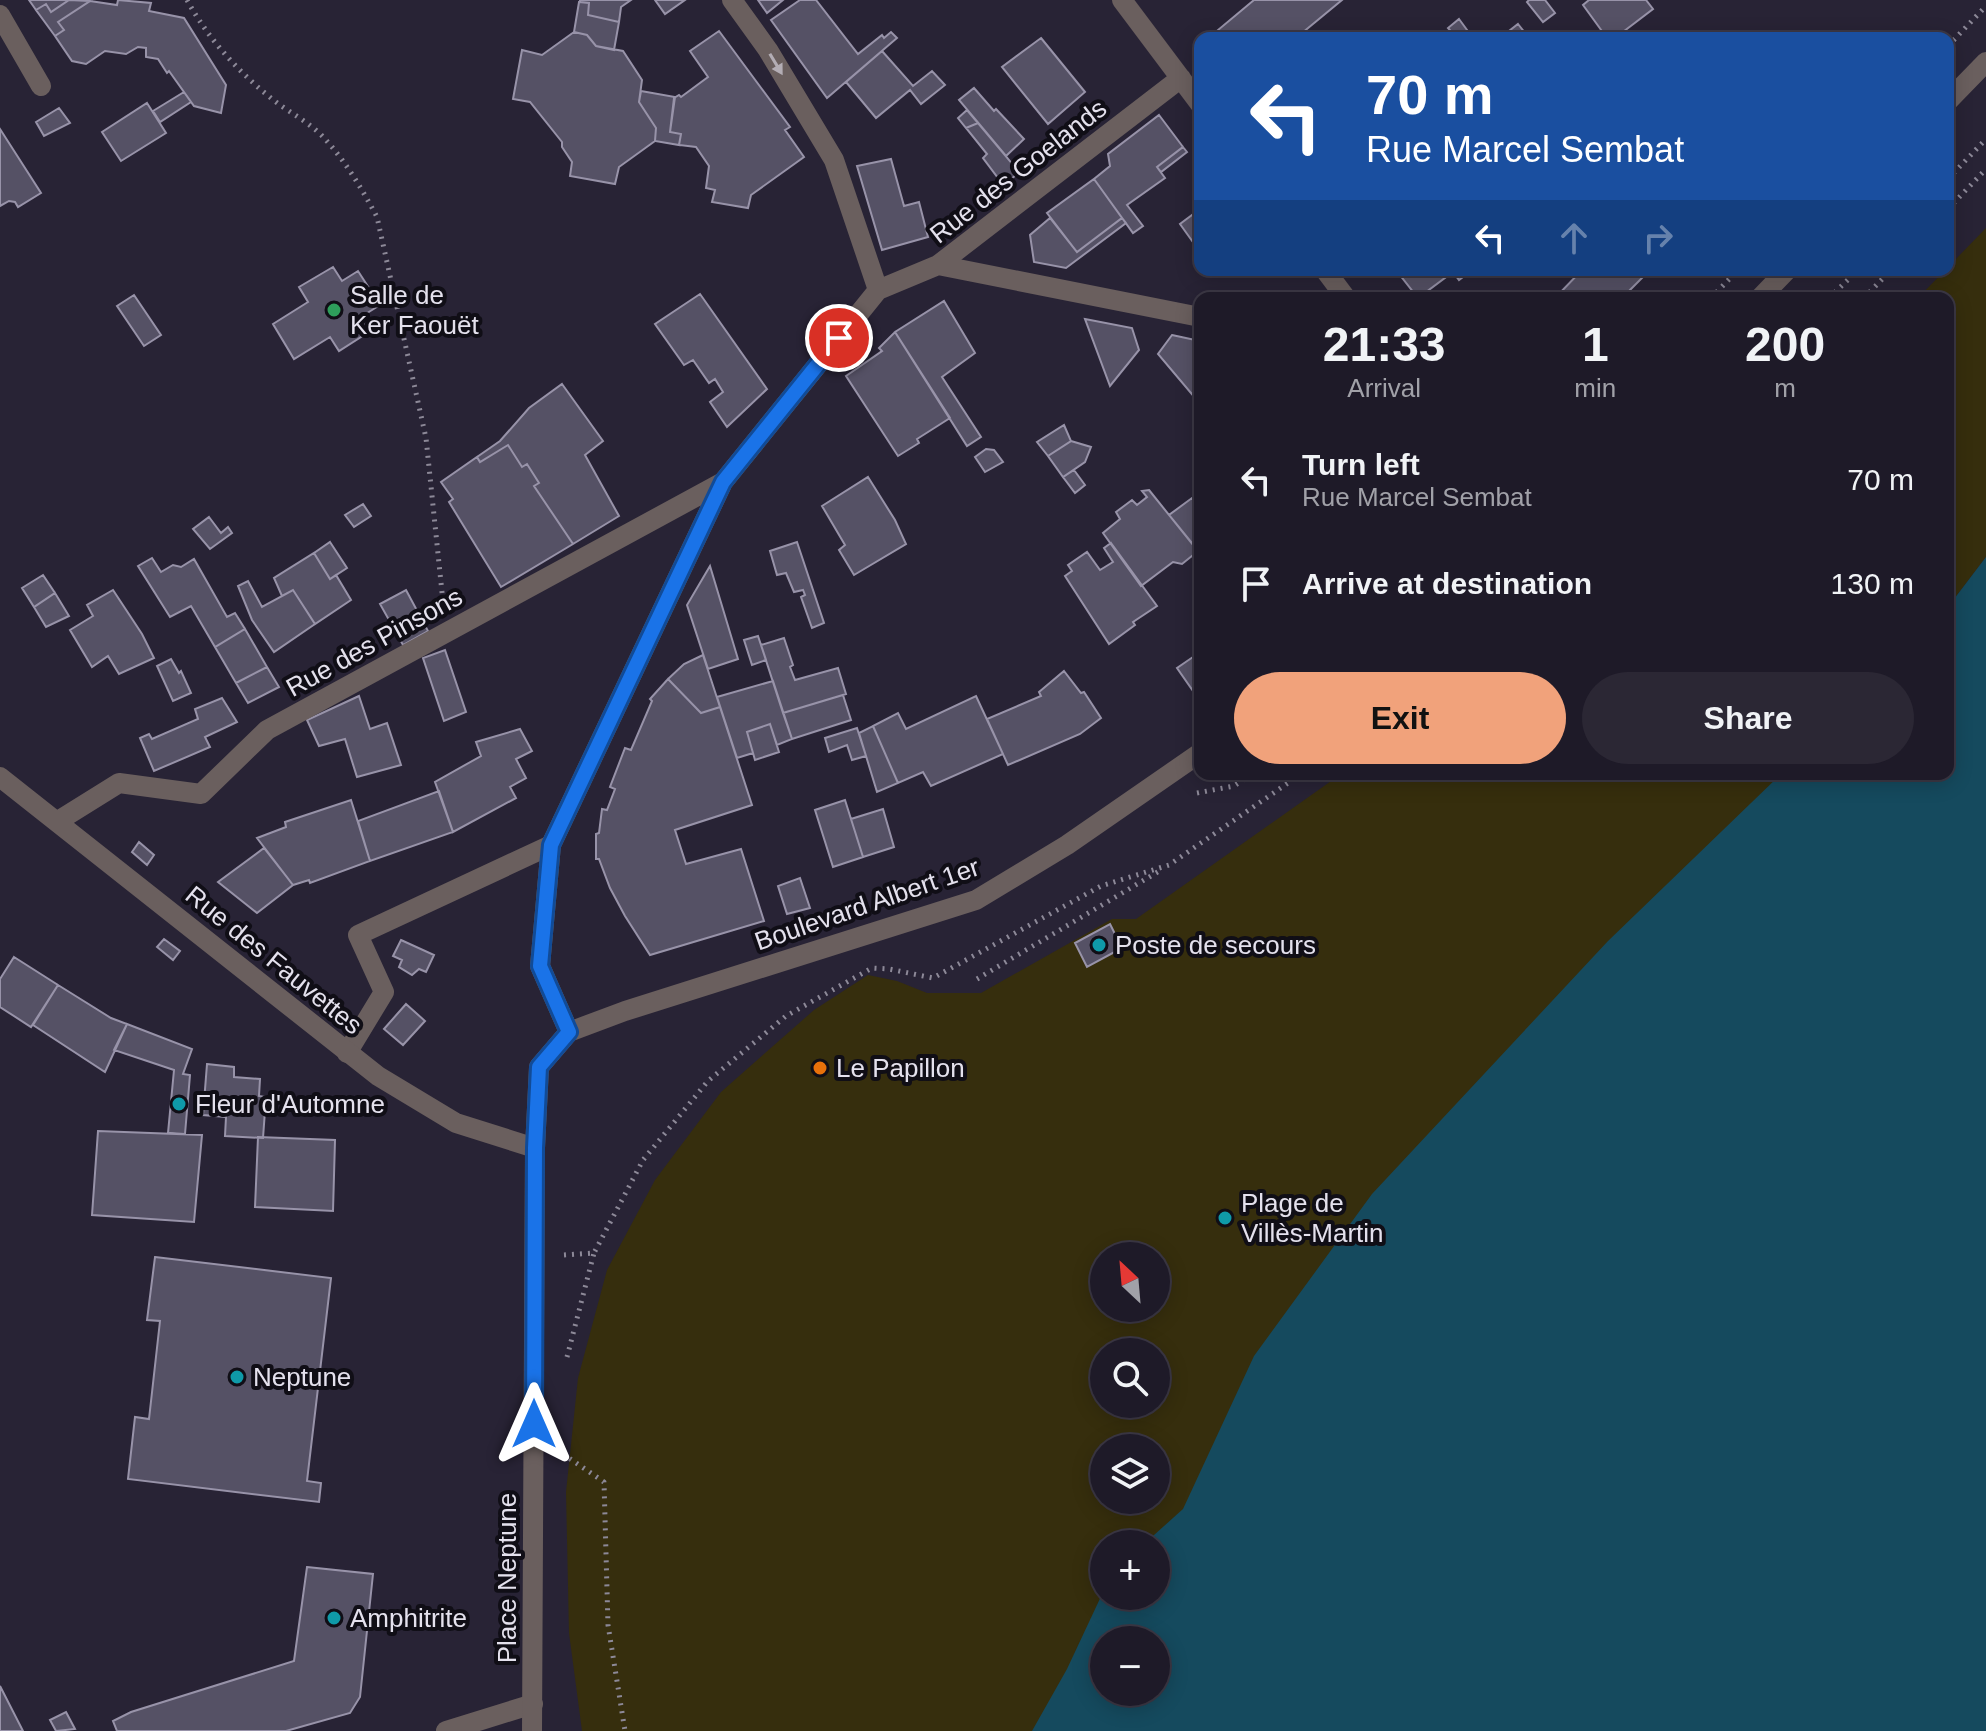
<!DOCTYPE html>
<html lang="en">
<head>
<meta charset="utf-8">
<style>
  :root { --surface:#1e1a28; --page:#2b2734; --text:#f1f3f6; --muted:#a1a1a8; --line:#3c3845; --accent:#f1a27b }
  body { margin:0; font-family:Helvetica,sans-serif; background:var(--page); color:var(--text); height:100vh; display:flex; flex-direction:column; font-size:30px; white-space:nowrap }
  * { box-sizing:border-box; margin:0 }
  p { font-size:26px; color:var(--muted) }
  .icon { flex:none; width:44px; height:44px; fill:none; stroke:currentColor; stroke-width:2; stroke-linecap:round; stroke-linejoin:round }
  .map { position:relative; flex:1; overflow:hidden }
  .details { position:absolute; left:1194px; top:292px; width:760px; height:488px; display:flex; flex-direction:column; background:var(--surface); border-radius:16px; box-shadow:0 4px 20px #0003,0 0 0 2px var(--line) }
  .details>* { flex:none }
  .hud { position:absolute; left:1194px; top:32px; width:760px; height:244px; border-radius:16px; box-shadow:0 4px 20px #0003,0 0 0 2px var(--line); background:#1a4fa0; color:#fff; overflow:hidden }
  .needle { width:52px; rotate:334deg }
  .fabs { position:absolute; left:1090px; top:1242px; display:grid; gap:16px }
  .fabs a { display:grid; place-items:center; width:80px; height:80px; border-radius:50%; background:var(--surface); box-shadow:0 4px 20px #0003,0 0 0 2px var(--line); font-size:40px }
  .pin { position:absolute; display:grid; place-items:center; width:68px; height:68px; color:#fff; margin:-34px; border:4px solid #fff; border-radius:50%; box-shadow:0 2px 8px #0007 }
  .me { position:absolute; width:88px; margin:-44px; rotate:0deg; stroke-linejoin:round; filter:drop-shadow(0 0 6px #0008) }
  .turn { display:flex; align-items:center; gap:28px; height:168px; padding:0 40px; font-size:36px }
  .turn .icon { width:104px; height:104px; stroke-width:2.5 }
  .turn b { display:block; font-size:56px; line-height:68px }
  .lanes { display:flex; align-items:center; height:76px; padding:0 40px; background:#0003; justify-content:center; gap:40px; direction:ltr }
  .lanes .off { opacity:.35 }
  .eta { display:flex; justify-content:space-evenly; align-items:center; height:136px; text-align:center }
  .eta b { font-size:48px; font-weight:600; line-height:56px }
  .action { display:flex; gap:16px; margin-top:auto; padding:16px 40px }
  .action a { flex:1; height:92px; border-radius:48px; background:var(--accent); color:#111; font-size:32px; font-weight:600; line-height:92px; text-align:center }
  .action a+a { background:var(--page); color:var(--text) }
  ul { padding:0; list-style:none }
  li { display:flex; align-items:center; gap:24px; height:104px; padding:0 40px }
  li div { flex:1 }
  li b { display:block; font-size:30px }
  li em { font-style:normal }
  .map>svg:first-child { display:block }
</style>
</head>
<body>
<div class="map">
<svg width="1986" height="1731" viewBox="0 0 1986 1731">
  <rect width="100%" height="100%" fill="#282335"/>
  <!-- sand -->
  <path fill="#362e0d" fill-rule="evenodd" d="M1986,228V557L1948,607V298H1918Z
    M1341,774H1828L1156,1640H1104V1692H1156L1246,1731H582L569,1633L566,1492L578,1378L607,1270L655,1180L721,1092L814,1010L868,975L897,981L927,993H981L1112,919H1136ZM1104,1256H1156V1308H1104ZM1104,1352H1156V1404H1104ZM1104,1448H1156V1500H1104ZM1104,1544H1156V1596H1104Z"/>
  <!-- water -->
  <path fill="#154a5e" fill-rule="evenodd" d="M1986,557V1731H1032L1067,1669L1104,1590V1596H1156V1544H1144L1183,1509L1254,1356L1372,1194L1608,941L1781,774H1948V607ZM1104,1640H1156V1692H1104Z"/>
  <!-- building -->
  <path fill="#555165" stroke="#9893a9" stroke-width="2" d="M29,0H69L51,12L46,4L36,10Z
    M69,0L90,1L58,22L64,30L55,36L36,10L46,4L51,12Z
    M118,0L151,3L149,11L184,18L226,85L221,113L194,106L169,71L167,73L158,59L146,57V48L138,47L126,54L105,51L86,64L72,61L55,36L64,30L58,22L90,1L117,5Z
    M580,0H631L621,7L619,22L588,15L589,3L580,2Z
    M655,0H685L665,14Z
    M758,0H783L767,13Z
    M800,0H816L858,54L882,35L884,38L891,32L897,38L827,98L771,20Z
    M1254,0H1342L1296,38H1225L1218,30Z
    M1529,0H1545L1555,13L1543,22L1527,2Z
    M1589,0H1646L1653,9L1615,38H1607L1583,5Z
    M579,2L589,3L588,15L619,22L614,50L596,46L587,35L574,32Z
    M1459,19L1470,34L1465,38H1457L1448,28Z
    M1518,24L1529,38H1500Z
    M719,31L790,127L785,130L804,157L751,195L748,208L712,202L715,190L706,188L709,166L696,147L679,145L681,134L670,132L674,98L679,95L681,97L708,77L690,51Z
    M574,32L587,35L596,46L623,51L642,80L639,102L656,128L655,141L619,167L615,184L570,176L572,162L562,147V142L530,102L513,99L522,50L542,55Z
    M1041,38L1085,92L1048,124L1002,67Z
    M882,51L913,86L932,71L945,85L921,104L910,90L876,118L846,82Z
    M974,88L994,111L996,109L1024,139L1006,156L959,100Z
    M641,91L675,97L670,132L681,134L679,145L655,141L656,128L639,102Z
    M184,92L191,102L160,122L153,111Z
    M147,103L166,133L121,161L102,132Z
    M59,108L70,123L44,136L36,122Z
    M967,110L978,123L966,128L958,118Z
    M1159,115L1183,147L1157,167L1165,178L1127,205L1143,226L1133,233L1094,179L1110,166L1108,154Z
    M978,123L1019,172L1004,186L983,158L987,154L966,128Z
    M0,129L41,193L18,207L15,202L9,201L0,206Z
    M1183,147L1187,152L1161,172L1157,167Z
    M891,159L904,206L919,202L928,237L882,250L857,166Z
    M1094,179L1122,218L1077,252L1047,213Z
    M1200,209V252L1180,224Z
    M1050,218L1077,252L1122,218L1126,223L1066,268L1034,262L1030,235Z
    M333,267L342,281L358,271L380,305L364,315L372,330L339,351L330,337L294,359L273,324L308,302L299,287Z
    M1396,270H1472L1459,280L1453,272L1418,298Z
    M1582,270H1643L1646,274L1630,290L1635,298H1555Z
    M700,294L767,389L727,427L710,402L723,392L715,379L709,383L693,360L684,365L655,324Z
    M134,295L161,335L144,346L117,306Z
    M944,301L975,353L942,377L981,437L967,446L895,332Z
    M1085,319L1132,328L1139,350L1110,386Z
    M895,332L950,418L917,439L919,443L898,456L846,376L882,351L879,348Z
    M1172,335L1200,341V395L1196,399L1158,354Z
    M562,384L603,441L585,455L619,516L573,544L534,486L539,483L527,464L522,467L508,445L480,462L477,457L500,441L529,408Z
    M1064,425L1071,441L1048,456L1037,442Z
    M1071,441L1091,447L1085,462L1063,477L1048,456Z
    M508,445L522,467L527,464L539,483L534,486L573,544L501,587L449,502L453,499L441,482L477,457L480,462Z
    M986,449L994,450L1003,462L985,472L975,457Z
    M1074,470L1085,485L1075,493L1063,477Z
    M868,477L895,520L906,544L854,575L839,550L845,545L822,506Z
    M1149,490L1198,551L1182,564L1173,562L1141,586L1103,533L1120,519L1116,512L1132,500L1137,505L1147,497L1142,491Z
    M1192,498L1200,507V553L1169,515Z
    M363,504L371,516L354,527L345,515Z
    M209,517L221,533L228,527L232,533L210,549L193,529Z
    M330,542L347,568L330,579L314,553Z
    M797,542L824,623L812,628L801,597L805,595L803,590L794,592L786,573L777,575L770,551Z
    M1111,543L1157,606L1133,622L1135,625L1109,644L1065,576L1072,571L1068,565L1087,552L1100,570L1113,562L1104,548Z
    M314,553L330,579L336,575L351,600L315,624L293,590L282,596L274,578Z
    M152,558L161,572L173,565L181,567L194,559L227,617L235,613L245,629L215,647L191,606L170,617L138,566Z
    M710,566L738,659L708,669L687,605Z
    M43,575L55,593L34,607L22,588Z
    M248,581L262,607L293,590L315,624L274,652L252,620L238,586Z
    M113,590L142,634L154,658L119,674L108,656L92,667L70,630L93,616L87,605Z
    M406,590L428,631L403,645L380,604Z
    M55,593L69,616L46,627L34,607Z
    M245,629L267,667L236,683L215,647Z
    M758,636L766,660L752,665L744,640Z
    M784,638L793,665L790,667L795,680L838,668L846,694L783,713L761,645Z
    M445,650L466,712L444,721L423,658Z
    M703,655L720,707L701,713L668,679L684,664Z
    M1193,657L1200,665V701L1177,668Z
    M171,659L179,673L181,671L191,693L173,701L157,666Z
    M267,667L279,687L248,703L236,683Z
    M1064,671L1081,693L1084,692L1101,718L1080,734L1008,765L987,719L1041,696L1039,692Z
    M668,679L701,713L720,707L752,805L675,830L686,864L741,849L764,921L650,955L625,916L610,888L599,859H596V834L599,833L602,809L607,810L615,789L610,787L625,748L631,750L652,701L650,699Z
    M773,681L792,739L777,745L770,724L747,732L753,753L737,758L717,697Z
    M843,695L851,720L792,739L783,713Z
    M359,696L370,729L387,723L401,765L357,777L345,739L319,746L307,720Z
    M976,696L1003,754L931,786L923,772L898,783L873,726L898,713L906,729Z
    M222,698L237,722L205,737L210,747L154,771L140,738L149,734L152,739L198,719L195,709Z
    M770,724L779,752L755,760L747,732Z
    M873,726L898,783L877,792L859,733Z
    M857,728L866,756L852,760L847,745L829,752L825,738Z
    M520,729L532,751L516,759L526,778L510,787L516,798L453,832L435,782L481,756L476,742Z
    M439,791L453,832L370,861L358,821Z
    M351,800L370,861L310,883L309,880L293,885L257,838L286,827L285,822Z
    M845,800L863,857L833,867L815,810Z
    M883,809L894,847L863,857L851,819Z
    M139,842L154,855L147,865L132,852Z
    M264,848L293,885L257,913L218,882Z
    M800,878L810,908L787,914L778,886Z
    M1110,924L1122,948L1087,967L1075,943Z
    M164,939L180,951L173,960L157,947Z
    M401,940L434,955L426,972L419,969L412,975L399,967L402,960L393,956Z
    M14,957L58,985L31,1027L0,1007V979Z
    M58,985L111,1018L127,1024L105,1072L33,1025Z
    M406,1004L425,1021L403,1045L384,1029Z
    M127,1024L192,1049L183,1074L190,1075L185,1134L168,1133L174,1070L114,1050Z
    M207,1064L234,1067V1077L260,1079L259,1096L266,1097L263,1138L225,1136L226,1117L203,1115Z
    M98,1131L202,1135L194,1222L92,1215Z
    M258,1137L335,1140L333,1211L255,1207Z
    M155,1257L331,1278L307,1481L321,1483L319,1502L128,1479L135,1417L149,1419L160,1321L147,1320Z
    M307,1567L373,1574L360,1697L350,1713L286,1731H117L113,1721L131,1712L294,1661Z
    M0,1686L23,1731H0Z
    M66,1712L75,1729L56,1731L50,1720Z"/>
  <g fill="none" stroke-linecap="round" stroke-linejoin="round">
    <!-- path -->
    <path stroke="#8d8998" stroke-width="5" stroke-dasharray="2 6" stroke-linecap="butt" d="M187,0C209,40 240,74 276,102C292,114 312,124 325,139C346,162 362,189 377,217L426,438L443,602
      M1948,46L1986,6
      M1948,179L1986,139
      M1948,209L1986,169
      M1711,298L1738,270
      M1829,298L1858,270
      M1864,298L1891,270
      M1197,793L1234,786L1252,774
      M977,979L1161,870
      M564,1255L594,1253L643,1160L708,1081L786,1016L872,968L889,969L933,978L1101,886L1169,865L1301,774
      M567,1357L594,1253
      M563,1454L604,1482L608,1625L625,1731"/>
    <!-- service -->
    <path stroke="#6a5f5e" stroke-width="20" d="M347,1053L384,992L358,935L551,845"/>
    <!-- minor -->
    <path stroke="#6a5f5e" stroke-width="20" d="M732,0L768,50L834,160L878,290
      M1122,0L1200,104
      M0,15L41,86
      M938,265L1200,317
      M1325,270L1346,298
      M0,777L378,1076L456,1123L535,1148
      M58,821L119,783L201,794L267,730L723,482
      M569,1032L540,966L551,845L723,482L878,290L938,265L1181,78
      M446,1731L533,1704"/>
    <!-- tertiary -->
    <path stroke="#6a5f5e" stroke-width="20" d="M1948,101L1986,62
      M1760,298L1787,270
      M532,1731L535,1148L539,1067L569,1032L625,1011L976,900L1067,845L1200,753"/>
  </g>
  <!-- one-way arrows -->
  <defs><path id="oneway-solid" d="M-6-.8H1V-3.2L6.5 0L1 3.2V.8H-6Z" transform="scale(2)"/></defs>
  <use fill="#b3adb4" href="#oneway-solid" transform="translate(776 64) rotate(59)"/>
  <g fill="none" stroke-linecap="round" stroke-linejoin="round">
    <!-- route casing -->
    <g stroke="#114b97" stroke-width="20">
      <path id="route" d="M534,1424L535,1148L539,1067L569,1032L540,966L551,845L723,482L839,338"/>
    </g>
    <!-- route -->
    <use href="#route" stroke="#1a73e8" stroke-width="14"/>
  </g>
  <!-- markers -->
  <circle fill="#2e9e5b" stroke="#100e16" stroke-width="3" cx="334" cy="310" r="8"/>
  <g fill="#0f9aa8" stroke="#100e16" stroke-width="3">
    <circle cx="1099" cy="945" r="8"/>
    <circle cx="179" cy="1104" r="8"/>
    <circle cx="1225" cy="1218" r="8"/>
    <circle cx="237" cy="1377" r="8"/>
    <circle cx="334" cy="1618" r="8"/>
  </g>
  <circle fill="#e8710a" stroke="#100e16" stroke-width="3" cx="820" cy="1068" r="8"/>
  <g text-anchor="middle" stroke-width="8" stroke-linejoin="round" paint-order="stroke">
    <!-- street labels -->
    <g font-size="26" fill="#e4e1ed" stroke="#100e16">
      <text transform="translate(1018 171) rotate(-38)" y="9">Rue des Goelands</text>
      <text transform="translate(374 642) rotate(-29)" y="9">Rue des Pinsons</text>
      <text transform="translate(867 904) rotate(-19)" y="9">Boulevard Albert 1er</text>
      <text transform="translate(274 960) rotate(39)" y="9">Rue des Fauvettes</text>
      <text transform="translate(507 1578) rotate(-90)" y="9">Place Neptune</text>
    </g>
    <!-- poi labels -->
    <g font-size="26" fill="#e4e1ed" stroke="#100e16" text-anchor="start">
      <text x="350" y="304">Salle de<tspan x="350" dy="30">Ker Faouët</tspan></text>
      <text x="1115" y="954">Poste de secours</text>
      <text x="836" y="1077">Le Papillon</text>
      <text x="195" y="1113">Fleur d'Automne</text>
      <text x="1241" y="1212">Plage de<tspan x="1241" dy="30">Villès-Martin</tspan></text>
      <text x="253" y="1386">Neptune</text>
      <text x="350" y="1627">Amphitrite</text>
    </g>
  </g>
</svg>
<div class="fabs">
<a><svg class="needle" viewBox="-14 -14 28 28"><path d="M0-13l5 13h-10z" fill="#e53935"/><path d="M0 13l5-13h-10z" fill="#a1a1a8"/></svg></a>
<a><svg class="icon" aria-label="search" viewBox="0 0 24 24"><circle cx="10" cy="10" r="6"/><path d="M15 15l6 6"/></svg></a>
<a><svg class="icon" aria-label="layers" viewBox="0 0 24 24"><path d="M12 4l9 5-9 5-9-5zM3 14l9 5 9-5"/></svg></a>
<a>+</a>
<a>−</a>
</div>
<div class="pin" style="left:839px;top:338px;background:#d93025"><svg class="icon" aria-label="arrive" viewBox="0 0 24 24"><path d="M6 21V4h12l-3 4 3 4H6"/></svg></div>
<svg class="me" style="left:534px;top:1424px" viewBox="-20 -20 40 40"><path d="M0-17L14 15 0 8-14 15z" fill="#1a73e8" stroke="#fff" stroke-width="4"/></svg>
<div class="hud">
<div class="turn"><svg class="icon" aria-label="left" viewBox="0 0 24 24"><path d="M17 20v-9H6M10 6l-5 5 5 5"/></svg><div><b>70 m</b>Rue Marcel Sembat</div></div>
<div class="lanes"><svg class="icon" aria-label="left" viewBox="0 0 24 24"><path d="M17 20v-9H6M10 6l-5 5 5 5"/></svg><svg class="icon off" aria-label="ahead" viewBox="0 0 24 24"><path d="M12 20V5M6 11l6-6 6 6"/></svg><svg class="icon off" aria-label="right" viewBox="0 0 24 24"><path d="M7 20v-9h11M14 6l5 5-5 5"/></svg></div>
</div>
<section class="details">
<div class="eta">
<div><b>21:33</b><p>Arrival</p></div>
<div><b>1</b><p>min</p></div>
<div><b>200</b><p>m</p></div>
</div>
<ul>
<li><svg class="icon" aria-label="left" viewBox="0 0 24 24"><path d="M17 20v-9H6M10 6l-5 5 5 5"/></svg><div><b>Turn left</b><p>Rue Marcel Sembat</p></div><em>70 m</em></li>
<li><svg class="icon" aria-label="arrive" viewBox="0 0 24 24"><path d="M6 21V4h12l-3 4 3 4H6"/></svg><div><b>Arrive at destination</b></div><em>130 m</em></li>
</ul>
<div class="action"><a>Exit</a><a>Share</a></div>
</section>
</div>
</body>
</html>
